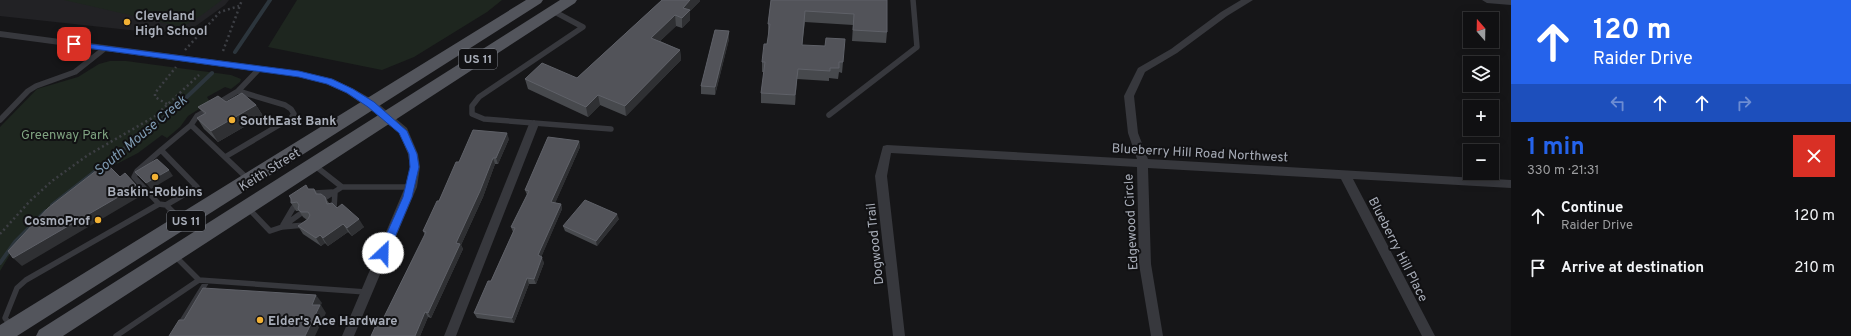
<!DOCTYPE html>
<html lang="en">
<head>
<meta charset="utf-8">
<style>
  :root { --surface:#101012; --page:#1e1e20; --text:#f1f3f6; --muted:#9c9d9f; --line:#303032; --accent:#2563eb }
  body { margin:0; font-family:Overpass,sans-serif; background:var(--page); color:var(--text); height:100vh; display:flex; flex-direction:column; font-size:15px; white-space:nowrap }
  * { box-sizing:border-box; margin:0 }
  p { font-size:13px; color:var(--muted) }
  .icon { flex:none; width:22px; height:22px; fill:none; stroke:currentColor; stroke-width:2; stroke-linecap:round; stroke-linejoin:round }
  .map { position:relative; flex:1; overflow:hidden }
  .panel { display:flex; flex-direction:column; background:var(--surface); width:340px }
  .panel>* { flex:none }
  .guide { background:#2563eb; color:#fff; overflow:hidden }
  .needle { width:26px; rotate:340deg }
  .fabs { position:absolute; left:1463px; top:12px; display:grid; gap:8px }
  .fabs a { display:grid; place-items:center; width:36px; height:36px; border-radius:0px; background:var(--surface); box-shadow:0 2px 10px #0003,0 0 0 1px var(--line); font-size:20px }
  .pin { position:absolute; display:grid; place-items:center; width:34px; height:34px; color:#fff; margin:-17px; border-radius:8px; box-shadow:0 2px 6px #0006 }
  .me { position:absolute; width:44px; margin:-22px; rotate:24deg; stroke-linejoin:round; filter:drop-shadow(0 0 3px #0008) }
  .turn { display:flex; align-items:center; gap:14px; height:84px; padding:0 16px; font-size:18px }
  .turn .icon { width:52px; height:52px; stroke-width:2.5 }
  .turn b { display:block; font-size:28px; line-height:34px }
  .lanes { display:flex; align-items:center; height:38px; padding:0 16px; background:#0003; justify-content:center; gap:20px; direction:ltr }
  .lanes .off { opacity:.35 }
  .round { display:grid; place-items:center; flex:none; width:42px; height:42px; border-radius:0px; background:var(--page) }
  .headline { display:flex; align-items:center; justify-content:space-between; height:68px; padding:0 16px }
  h1 { font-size:24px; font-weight:700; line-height:30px; color:var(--accent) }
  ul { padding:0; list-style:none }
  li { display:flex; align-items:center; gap:12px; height:52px; padding:0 16px }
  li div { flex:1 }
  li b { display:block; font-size:15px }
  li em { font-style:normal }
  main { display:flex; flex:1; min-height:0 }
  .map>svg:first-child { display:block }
</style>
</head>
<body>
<main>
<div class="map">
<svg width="1511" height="336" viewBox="0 0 1511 336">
  <rect width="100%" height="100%" fill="#161618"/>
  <!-- built -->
  <path fill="#222225" d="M0,0H229L225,5L193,28L157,33L0,16Z"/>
  <!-- green -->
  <path fill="#1e261f" d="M64,0H222L202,15L182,27Z
    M297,0H502L487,12L414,57L382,70L268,47Z
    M110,61H126L231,75L241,79L240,82L231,89L225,87L207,97L210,102L188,116L180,127L167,138L162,135L138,153L105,170L27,233L9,256L0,271V127L37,89L78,77L99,64Z"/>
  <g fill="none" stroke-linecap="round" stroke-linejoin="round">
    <!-- stream -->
    <path stroke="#2c353c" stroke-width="4" d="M235,52L270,0
      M52,205L171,112L212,73
      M0,263L15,242L46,211"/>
    <!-- path -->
    <path stroke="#3d3f44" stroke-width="2.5" stroke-dasharray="2 3" stroke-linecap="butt" d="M185,50L220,12L239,6
      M223,51L242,0
      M167,104L155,97V93L176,67
      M0,234L30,201L52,181L88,155L154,117L199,75"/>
    <!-- lane -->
    <path stroke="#37383d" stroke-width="5.5" d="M553,11L583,27L479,97L472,106V114L484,119L611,129
      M218,103L238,91L259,69
      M829,115L917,47L913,0
      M0,120L28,91L36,86L75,72L104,49
      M191,125L248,179
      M161,150L191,125L197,116L209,109
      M225,157L291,118L294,114L291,109L285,105L238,91
      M314,165L342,187L323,199
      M342,187H411
      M315,193L332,192
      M159,204L134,177L137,171L161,150L197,187L166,205
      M248,208L270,231L282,227L305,225
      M334,208L335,192
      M283,225L293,208
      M282,227L300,214
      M175,256L199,280L366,292
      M11,326L5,318L17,288L26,280L159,204L166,205L182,221
      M116,336L199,280
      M173,336L207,281"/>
    <!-- street -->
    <path fill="#37383d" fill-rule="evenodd" d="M1241,0H1253L1227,16L1177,53L1145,72L1134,96L1138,133L1148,159L1511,180V188L1353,179L1435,336H1422L1341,179L1148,168L1151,264L1163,336H1151L1139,264L1137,167L891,153L887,176L905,336H893L875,176L883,146L887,145L1137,159L1128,133L1124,96L1138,68L1171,49L1221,12Z
      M1482,0H1511V5L1487,3Z
      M0,31L299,71L333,79L354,89L375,101L407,128L418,154L420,167L417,187L354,336H342L405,187L410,167L408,154L399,133L367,107L346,93L326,84L299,77L0,37Z
      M534,120L539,124L456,336H444L529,124Z"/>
    <!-- primary -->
    <path fill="#53555c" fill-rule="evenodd" d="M526,0H543L541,3L17,336H0V325Z
      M560,0H577L575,3L63,336H36L39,330Z"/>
  </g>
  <!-- wall -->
  <path fill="#47494d" d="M662,0L700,1L690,11V20L682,28L676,26L660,41L680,50L681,60L626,116L600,105L588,117L528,89L525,79L577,78Z
    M771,0H887V32L886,43L852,41L853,25L805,22L802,45L843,62L842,73L839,72L838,79L829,78V81L797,79L795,105L761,103V93L764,72H762V62L767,44L769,35L768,34V24Z
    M729,31V39L715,95L701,94V86Z
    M226,102L256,105L263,116L218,142L204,129L197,118L204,114L198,107Z
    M509,139L498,164H495L483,197L461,245L463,249L431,318L428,317L420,336H371L381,323L425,235L423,231L459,162Z
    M579,141L580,147L555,203L561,204L562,209L541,257L544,263L536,284H529L514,323L477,318L474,313L491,281L513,232L511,227L527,195L525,190Z
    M308,189H314L318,194L325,197L329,203L337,208L364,227L352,236L348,232L328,246L325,243L321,246L303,234L298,226L307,220L303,217L299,211H296L291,203V200L289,196Z
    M619,219L597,246L565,231L563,226Z"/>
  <!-- shaded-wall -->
  <path fill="#2f3033" d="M690,0H700V1L690,11V20L682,28V18L683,8Z
    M675,15L676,26L653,48L651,38Z
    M729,31V39L715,95V87Z
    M680,50L681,60L626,116L625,106Z
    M798,69L797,79L795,105V95Z
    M598,95L600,105L588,117L586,107Z
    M256,105L263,116L218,142L211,131Z
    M507,133L509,139L498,164L496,158Z
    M579,141L580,147L553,208L551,202Z
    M493,158L495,164L483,197L461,245L463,249L431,318L428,313L456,243Z
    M169,170L173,176L151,189L146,183Z
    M136,185L144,194L139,197L22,266L13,258Z
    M561,204L562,209L540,260L538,255Z
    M617,214L619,219L597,246L596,241Z
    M359,219L364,227L352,236L347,228Z
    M343,224L348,232L328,246L323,238Z
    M320,235L325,243L321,246L316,238Z
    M542,257L544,263L536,284L534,279Z
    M527,278L529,284L514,323L512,318Z
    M316,295L322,303L321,305L326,313L315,336H305L312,305Z
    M425,312L428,317L420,336H415Z"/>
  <!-- building -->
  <path fill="#525359" stroke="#5f6168" d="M662,0H690L683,8L690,10L682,18L675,15L651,38L680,50L625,106L598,95L586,107L525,79L542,63L577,78Z
    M771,0H887V32L853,30L854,14L805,11L802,45L825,46L826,38L845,39L843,62H839V68H830V71L798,69L795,95L761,93L765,62H762L764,44H767L770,24H768Z
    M715,30L729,31L715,87L701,86Z
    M242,93L256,105L211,131L197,118L206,113L198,107L218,96L226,102Z
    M473,130L507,133L496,158H493L480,191L456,243L460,244L428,313L425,312L415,336H371L377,323H381L426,232L423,231L437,201H439L456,162H459Z
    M548,137L579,141L551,202L561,204L538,255L542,257L534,279L527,278L512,318L474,313L488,281H491L515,228L511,227L529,191L525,190Z
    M157,159L169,170L146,183L135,172Z
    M106,163L120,177L125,173L136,185L132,189L13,258L8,251L48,208Z
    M306,185L308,189H314L316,194H321L325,197L327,204L332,203L337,208L342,204L359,219L347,228L343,224L323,238L320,235L316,238L298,226L308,219L310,215L308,212H301L298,209L299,205L297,202L291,203V198L289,196Z
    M585,200L617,214L596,241L563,226Z
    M203,288L316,295L312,305H320L305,336H169L179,320H184Z"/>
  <!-- route -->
  <path fill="#2563eb" stroke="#184099" d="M74,42L299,71L332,79L353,89L374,102L407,131L417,154L419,167L412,197L387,256H380L378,253L403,197L410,167L409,154L399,133L368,107L347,93L327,84L299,77L72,46L70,44Z"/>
  <!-- markers -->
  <g fill="#f2b134" stroke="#111113" stroke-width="1.5">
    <circle cx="127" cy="22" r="4"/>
    <circle cx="232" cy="120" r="4"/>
    <circle cx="155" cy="177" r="4"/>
    <circle cx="98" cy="220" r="4"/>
    <circle cx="260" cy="320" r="4"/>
  </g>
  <g text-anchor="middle" stroke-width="4" stroke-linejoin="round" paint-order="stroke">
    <!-- shield labels -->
    <g fill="#111113" stroke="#7b7e86" stroke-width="1">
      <rect x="459" y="49" width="38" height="20" rx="3"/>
      <rect x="167" y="211" width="38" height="20" rx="3"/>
    </g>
    <g font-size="12" font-weight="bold" fill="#a8adb8">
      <text x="478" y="63">US 11</text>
      <text x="186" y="225">US 11</text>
    </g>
    <!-- poi labels -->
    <g font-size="13" font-weight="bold" fill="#a8adb8" stroke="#111113" text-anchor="start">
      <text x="135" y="20">Cleveland<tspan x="135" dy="15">High School</tspan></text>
      <text x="240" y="125">SouthEast Bank</text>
      <text x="155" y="196" text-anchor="middle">Baskin-Robbins</text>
      <text x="90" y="225" text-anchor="end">CosmoProf</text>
      <text x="268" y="325">Elder's Ace Hardware</text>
    </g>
    <!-- park labels -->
    <g font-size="13" fill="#7fa381" stroke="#111113">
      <text x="65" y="139">Greenway Park</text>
    </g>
    <!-- street labels -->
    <g font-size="13" fill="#a8adb8" stroke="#111113">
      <text transform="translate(1200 152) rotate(3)" y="5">Blueberry Hill Road Northwest</text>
      <text transform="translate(269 169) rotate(-32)" y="5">Keith Street</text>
      <text transform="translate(1130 222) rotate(-93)" y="5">Edgewood Circle</text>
      <text transform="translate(874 244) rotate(-96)" y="5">Dogwood Trail</text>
      <text transform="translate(1399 249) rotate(63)" y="5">Blueberry Hill Place</text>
    </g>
    <!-- water labels -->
    <g font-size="14" font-style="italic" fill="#7f9bb3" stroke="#111113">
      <text transform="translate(140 135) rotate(-40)" y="5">South Mouse Creek</text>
    </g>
  </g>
</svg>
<div class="fabs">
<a><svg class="needle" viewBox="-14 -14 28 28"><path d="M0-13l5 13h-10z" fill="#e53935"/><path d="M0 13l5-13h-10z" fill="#9c9d9f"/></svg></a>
<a><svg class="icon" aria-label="layers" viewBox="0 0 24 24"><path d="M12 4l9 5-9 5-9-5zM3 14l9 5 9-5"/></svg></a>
<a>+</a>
<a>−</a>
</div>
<div class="pin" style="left:74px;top:44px;background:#d93025"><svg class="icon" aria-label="arrive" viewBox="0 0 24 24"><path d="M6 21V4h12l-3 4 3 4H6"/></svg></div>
<svg class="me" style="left:383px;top:253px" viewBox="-20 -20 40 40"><circle r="19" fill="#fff"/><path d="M0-13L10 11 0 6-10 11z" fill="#2563eb"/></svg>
</div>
<section class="panel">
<div class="guide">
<div class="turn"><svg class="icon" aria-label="ahead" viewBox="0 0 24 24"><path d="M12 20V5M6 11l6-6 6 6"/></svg><div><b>120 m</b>Raider Drive</div></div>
<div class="lanes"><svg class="icon off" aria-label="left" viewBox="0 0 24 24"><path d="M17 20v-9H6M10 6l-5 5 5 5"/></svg><svg class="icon" aria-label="ahead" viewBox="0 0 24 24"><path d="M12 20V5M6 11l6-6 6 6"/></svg><svg class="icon" aria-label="ahead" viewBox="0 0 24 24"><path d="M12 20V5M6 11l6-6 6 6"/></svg><svg class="icon off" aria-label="right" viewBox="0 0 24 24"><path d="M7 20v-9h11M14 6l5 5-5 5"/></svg></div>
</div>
<div class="headline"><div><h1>1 min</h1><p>330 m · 21:31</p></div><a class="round" style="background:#d93025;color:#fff"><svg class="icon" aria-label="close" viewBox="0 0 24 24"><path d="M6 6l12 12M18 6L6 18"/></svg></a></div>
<ul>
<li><svg class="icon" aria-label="ahead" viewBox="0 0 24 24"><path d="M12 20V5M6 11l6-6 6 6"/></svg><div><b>Continue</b><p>Raider Drive</p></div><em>120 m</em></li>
<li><svg class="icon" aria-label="arrive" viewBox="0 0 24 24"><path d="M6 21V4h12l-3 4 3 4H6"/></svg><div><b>Arrive at destination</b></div><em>210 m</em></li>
</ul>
</section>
</main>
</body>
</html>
